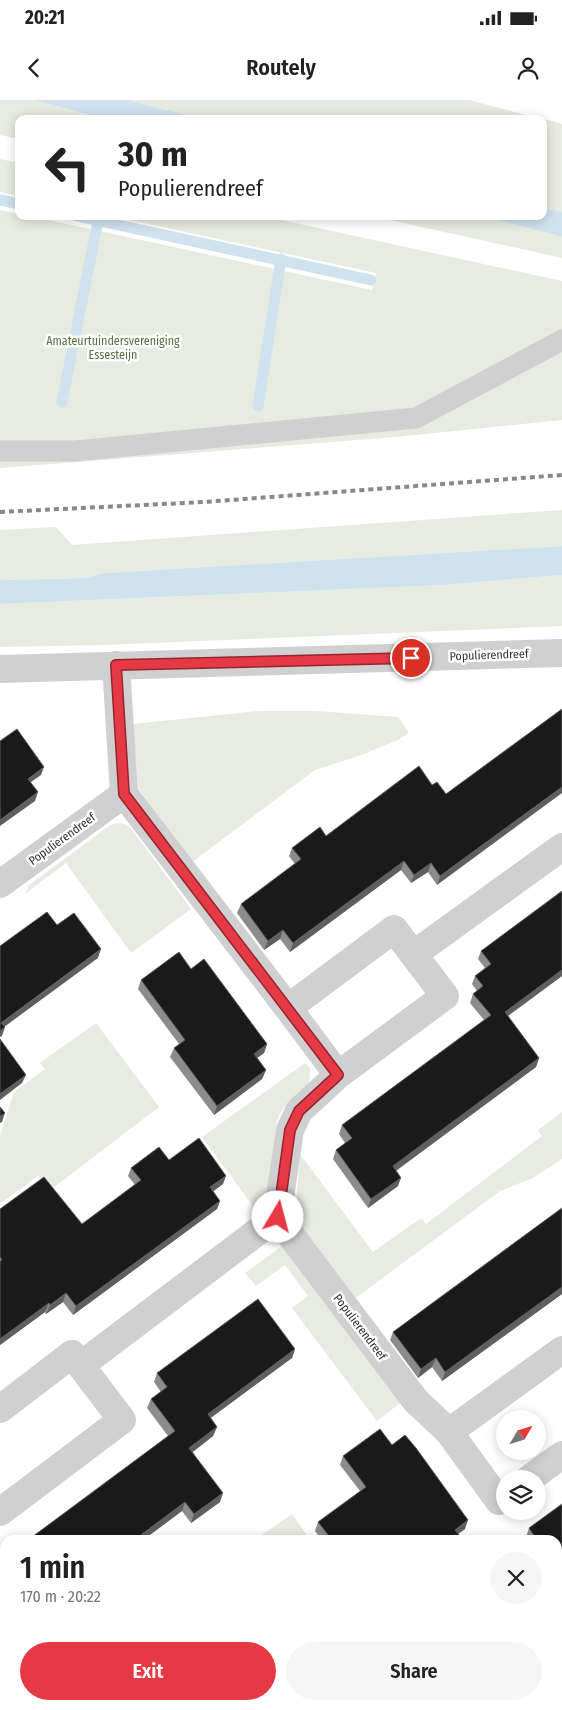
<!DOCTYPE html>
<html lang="en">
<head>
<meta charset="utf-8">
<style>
  :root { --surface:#fff; --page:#f6f6f6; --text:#222; --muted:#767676; --accent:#e63946 }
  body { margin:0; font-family:"Fira Sans Condensed",sans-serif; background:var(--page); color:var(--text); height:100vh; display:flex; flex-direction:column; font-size:19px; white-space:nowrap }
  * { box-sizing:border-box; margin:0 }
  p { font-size:16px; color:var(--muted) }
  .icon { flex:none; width:28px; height:28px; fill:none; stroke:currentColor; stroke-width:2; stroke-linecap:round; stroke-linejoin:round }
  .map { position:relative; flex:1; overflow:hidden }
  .drawer { position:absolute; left:0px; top:1435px; width:562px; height:175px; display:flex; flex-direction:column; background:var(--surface); border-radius:15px 15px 0 0; box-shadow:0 2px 12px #0003 }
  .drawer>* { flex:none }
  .banner { position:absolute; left:15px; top:15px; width:532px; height:105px; border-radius:10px; box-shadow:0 2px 12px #0003; background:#fff; color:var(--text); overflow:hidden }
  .needle { width:32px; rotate:51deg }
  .controls { position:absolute; left:496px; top:1310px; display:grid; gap:10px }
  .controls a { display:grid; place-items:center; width:50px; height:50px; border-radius:50%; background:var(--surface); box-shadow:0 2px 12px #0003; font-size:25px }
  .pin { position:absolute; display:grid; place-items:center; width:42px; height:42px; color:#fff; margin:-21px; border:2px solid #fff; border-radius:50%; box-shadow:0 1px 5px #0007 }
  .me { position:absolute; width:55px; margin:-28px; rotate:8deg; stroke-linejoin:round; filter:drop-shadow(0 0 4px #0008) }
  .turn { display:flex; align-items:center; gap:18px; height:105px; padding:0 20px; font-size:22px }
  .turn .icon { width:65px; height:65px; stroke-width:2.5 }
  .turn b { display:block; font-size:35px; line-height:42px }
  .round { display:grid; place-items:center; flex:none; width:52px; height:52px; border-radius:26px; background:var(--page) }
  .summary { display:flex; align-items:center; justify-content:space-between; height:85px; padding:0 20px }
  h1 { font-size:30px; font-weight:600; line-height:38px }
  .primary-button { display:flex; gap:10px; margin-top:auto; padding:10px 20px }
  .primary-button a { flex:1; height:58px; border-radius:30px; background:var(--accent); color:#fff; font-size:20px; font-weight:600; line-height:58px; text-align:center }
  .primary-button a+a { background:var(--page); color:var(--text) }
  .status { display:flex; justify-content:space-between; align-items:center; height:35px; padding:0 25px; background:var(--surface); direction:ltr }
  .status svg { height:14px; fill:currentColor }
  header { display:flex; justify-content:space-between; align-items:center; height:65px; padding:0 20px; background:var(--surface); font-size:22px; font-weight:600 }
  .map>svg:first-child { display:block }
</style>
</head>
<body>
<div class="status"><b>20:21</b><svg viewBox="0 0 49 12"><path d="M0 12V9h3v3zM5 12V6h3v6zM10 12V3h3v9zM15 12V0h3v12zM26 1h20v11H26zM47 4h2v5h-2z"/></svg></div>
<header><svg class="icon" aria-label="back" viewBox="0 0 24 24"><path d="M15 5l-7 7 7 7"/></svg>Routely<svg class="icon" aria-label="person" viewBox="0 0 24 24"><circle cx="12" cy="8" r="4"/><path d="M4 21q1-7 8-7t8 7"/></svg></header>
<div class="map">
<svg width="562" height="1610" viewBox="0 0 562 1610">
  <rect width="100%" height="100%" fill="#fff"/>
  <!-- green -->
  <path fill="#e6ecdf" d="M0,0H33L105,19H19V39L0,35Z
    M129,0H469L541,19H201Z
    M544,19L562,24V112L544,108Z
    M0,59L19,63V96L0,92Z
    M0,110L19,114V116H30L372,190L376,173L111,116H263L562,181V320L396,337L0,368Z
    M372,116H482L562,137V158Z
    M562,410V446L105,473L85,478L0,480V430L56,427L72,445Z
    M562,475V526L102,545L0,547V504L444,485Z
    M259,611H317L398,617L409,633L398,640L361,655L315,670L192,762L138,688L133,624Z
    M121,723L130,727L191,809L131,853L66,763L25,794L29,785L112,724Z
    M96,923L159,1007L49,1091L38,1076L0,1104V1036L14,992L45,969L40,963Z
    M305,963L310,969L309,986C295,997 283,1004 277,1021L266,1107L258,1113L202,1037Z
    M562,1012V1059L533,1078L500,1091L353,1200L295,1122L300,1054L373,1152L421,1118L426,1124L542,1036L538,1030Z
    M285,1144L404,1300L377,1321L292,1208L308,1196L285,1165L256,1186L245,1173Z
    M292,1414L310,1440H254Z
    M0,1537L5,1538V1588L0,1591Z
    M130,1605H242L238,1610H133Z
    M418,1605H480L489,1610H422Z"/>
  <!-- water -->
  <path fill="#cfe2ee" d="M33,0H129L201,19H105Z
    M544,108L562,112V137L482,116H544Z
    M562,446V475L444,485L0,504V480L85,478L105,473Z"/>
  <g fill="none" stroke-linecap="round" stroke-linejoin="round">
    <!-- stream -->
    <path stroke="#cfe2ee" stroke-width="11" d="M0,100L19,104
      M77,116L371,180
      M62,302L98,121
      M258,306L281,159"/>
    <!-- service -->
    <path stroke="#d0d0d0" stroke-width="21" d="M0,351H75L416,318L562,240"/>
    <!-- minor -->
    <path stroke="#d0d0d0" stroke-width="28" d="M0,569L562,553
      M124,694L288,908
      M0,784L124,694L116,565
      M394,829L445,896L338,975L288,908Z
      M414,854L562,747
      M338,975L299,1011L290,1030L277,1117L416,1301L449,1332
      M81,1265L277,1117
      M0,1309L72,1254L122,1320L0,1412
      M529,1379L562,1355
      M505,1396L499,1401L449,1332L562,1250"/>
    <!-- rail -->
    <path stroke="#888" stroke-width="4" stroke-dasharray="5 4" stroke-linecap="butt" d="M0,412L204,402L562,375"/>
  </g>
  <!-- wall -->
  <path fill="#8c8c8c" d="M562,609L437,785L428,772L411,783L401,770L290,852L280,839L264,850L237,813L241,804L295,764L289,756L292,748L326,736L432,685L446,694Z
    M481,851L562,876L508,916L539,958L536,967L396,1071L398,1086L368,1108L333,1059L336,1050L345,1043L339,1034L342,1025L484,920L470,903L473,894L477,891L472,884L475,876L485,868L478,859Z
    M191,869L267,944L264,953L257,958L266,970L262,979L214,1015L170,957L174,948L179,944L138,889L141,880Z
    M169,1060L223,1084L213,1091L220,1101L217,1109L73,1215L63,1202L46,1214L45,1212L0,1245V1109L82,1124L135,1085L128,1076L131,1068Z
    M562,1108V1194L442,1281L432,1267L418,1278L390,1240L393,1232Z
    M295,1249L292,1258L210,1318L217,1327L213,1336L193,1352L220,1402L191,1423L182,1411L143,1440H28L168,1336L147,1308L151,1299L161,1292L154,1282L157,1273Z
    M392,1345L465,1429L458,1434L463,1440H322L315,1431L318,1422L360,1391L340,1365L343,1356Z
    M562,1404V1506L558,1509V1440H528L526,1437L529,1428Z"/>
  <!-- shaded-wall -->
  <path fill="#5f5f5f" d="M44,667L41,675L24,687L28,679Z
    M562,687V693L437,785L440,776Z
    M38,692L35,701L0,726V720Z
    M404,761L401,770L290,852L293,843Z
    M431,763L428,772L411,783L414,775Z
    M283,830L280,839L264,850L268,841Z
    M101,849L98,858L0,930L1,923Z
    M562,870V876L501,921L505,912Z
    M5,927L2,936L0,937V931Z
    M267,944L264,953L250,963L254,954Z
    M539,958L536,967L390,1075L393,1066Z
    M266,970L262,979L214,1015L217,1006Z
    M26,975L22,983L0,1000V994Z
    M5,1013L2,1022L0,1023V1017Z
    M226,1076L223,1084L207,1096L210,1087Z
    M401,1078L398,1086L368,1108L371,1099Z
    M220,1101L217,1109L73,1215L76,1206Z
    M562,1187V1194L442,1281L445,1272Z
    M66,1193L63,1202L46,1214L50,1205Z
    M49,1203L45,1212L0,1245V1239Z
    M295,1249L292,1258L204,1323L208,1314Z
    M436,1258L432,1267L418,1278L421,1269Z
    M217,1327L213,1336L186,1357L189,1348Z
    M223,1393L220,1402L191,1423L194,1414Z
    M185,1402L182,1411L143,1440H134Z
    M468,1420L465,1429L452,1438L455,1430Z
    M562,1499V1506L558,1509V1505L559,1502Z"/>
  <!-- building -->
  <path fill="#1a1a1a" stroke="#5f5f5f" d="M562,609V687L440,776L431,763L414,775L404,761L293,843L283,830L268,841L241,804L301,759L292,748L320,727L326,736L419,666L432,685L437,682L446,694Z
    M17,629L44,667L28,679L38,692L0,720V641Z
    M562,791V870L505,912L539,958L393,1066L401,1078L371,1099L336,1050L352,1038L342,1025L491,915L473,894L483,886L475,876L491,864L481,851Z
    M47,812L57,825L74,813L101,849L1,923L5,927L0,931V846Z
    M179,852L191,869L204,859L267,944L254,954L266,970L217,1006L174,948L185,940L141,880Z
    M0,939L26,975L0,994Z
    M0,1007L5,1013L0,1017Z
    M199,1038L226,1076L210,1087L220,1101L76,1206L66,1193L50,1205L49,1203L0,1239V1161L2,1160L0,1157V1109L44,1077L82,1124L141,1080L131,1068L159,1047L169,1060Z
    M562,1108V1187L445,1272L436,1258L421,1269L393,1232Z
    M258,1199L295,1249L208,1314L217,1327L189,1348L223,1393L194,1414L185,1402L134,1440H28L175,1331L151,1299L167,1287L157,1273Z
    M380,1329L392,1345L405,1335L416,1348L468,1420L455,1430L463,1440H332L318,1422L366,1387L343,1356Z
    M562,1404V1499L559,1502L558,1500V1440H537L529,1428Z
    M31,1605H53L57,1610H24Z
    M306,1605H348L349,1607L352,1605H395L399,1610H299Z"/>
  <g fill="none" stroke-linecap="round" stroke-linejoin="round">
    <!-- route casing -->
    <g stroke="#96252e" stroke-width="12">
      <path id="route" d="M278,1117L290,1030L299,1011L338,975L124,694L116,565L411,558"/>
    </g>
    <!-- route -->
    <use href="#route" stroke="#e63946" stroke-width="9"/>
  </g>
  <g text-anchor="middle" stroke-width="5" stroke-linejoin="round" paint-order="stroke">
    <!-- park labels -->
    <g font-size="12" fill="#56703f" stroke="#fff">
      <text x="113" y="245">Amateurtuindersvereniging<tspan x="113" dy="14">Essesteijn</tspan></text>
    </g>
    <!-- street labels -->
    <g font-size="12" fill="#333" stroke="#fff">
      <text transform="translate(489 555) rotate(-2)" y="4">Populierendreef</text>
      <text transform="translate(62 739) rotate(-36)" y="4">Populierendreef</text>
      <text transform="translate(360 1227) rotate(53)" y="4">Populierendreef</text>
    </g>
  </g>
</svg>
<div class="controls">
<a><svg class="needle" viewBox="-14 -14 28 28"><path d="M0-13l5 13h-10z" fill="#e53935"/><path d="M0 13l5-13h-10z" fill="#767676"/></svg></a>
<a><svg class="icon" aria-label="layers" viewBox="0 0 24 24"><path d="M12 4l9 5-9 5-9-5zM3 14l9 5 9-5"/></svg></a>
</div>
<div class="pin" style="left:411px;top:558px;background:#d93025"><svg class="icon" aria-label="arrive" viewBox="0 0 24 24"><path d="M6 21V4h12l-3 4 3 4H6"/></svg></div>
<svg class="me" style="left:278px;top:1117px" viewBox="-20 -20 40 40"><circle r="19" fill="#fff"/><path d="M0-13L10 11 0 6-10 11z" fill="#e63946"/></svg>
<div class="banner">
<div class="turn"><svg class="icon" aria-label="left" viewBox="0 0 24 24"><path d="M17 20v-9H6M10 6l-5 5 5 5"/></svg><div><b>30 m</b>Populierendreef</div></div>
</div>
<section class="drawer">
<div class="summary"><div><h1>1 min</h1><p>170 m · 20:22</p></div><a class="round"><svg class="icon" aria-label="close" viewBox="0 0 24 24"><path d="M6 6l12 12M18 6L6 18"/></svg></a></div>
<div class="primary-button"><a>Exit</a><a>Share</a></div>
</section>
</div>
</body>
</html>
